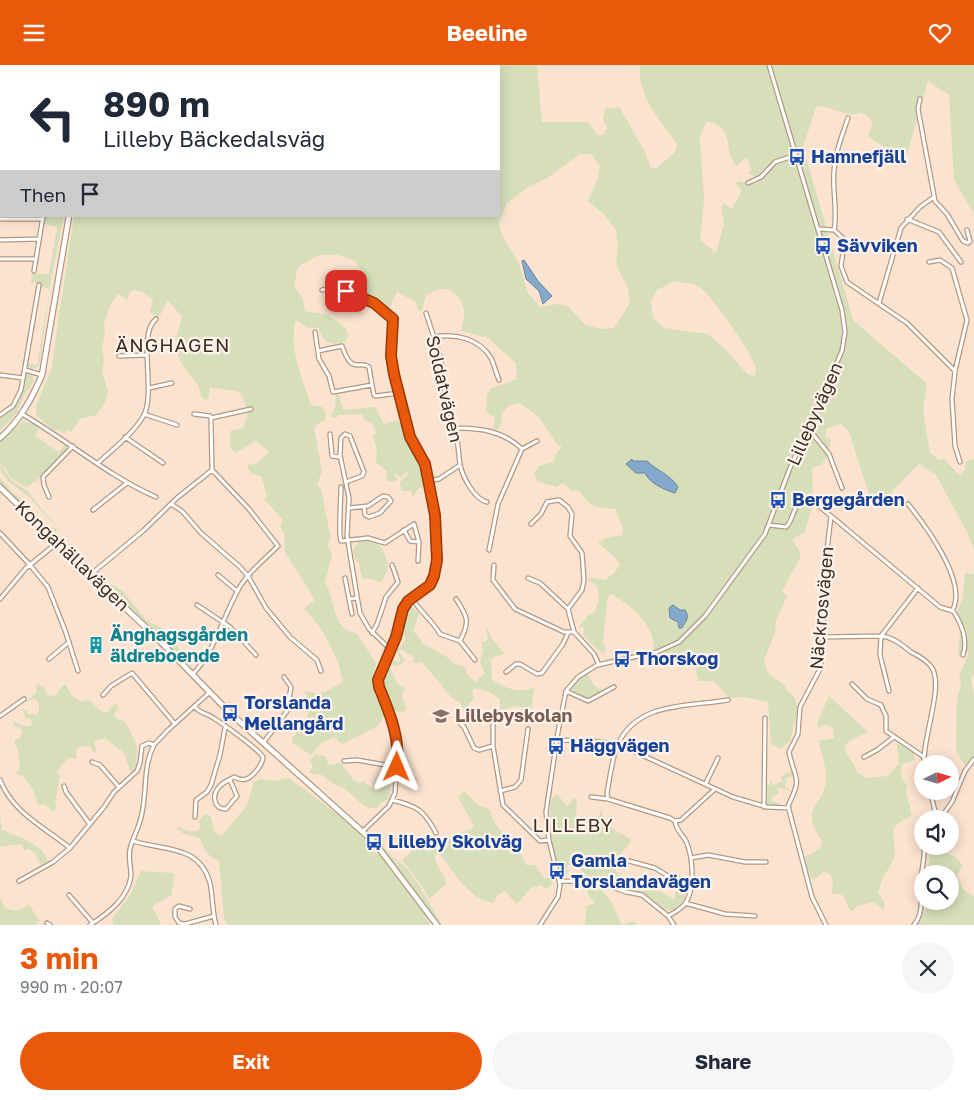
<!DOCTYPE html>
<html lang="en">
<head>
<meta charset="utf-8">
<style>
  :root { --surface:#fff; --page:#f6f6f7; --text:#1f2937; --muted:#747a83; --accent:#ea580c }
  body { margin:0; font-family:"Golos Text",sans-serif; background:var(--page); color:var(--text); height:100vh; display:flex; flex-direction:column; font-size:19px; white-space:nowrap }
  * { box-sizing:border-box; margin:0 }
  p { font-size:16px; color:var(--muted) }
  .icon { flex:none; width:28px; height:28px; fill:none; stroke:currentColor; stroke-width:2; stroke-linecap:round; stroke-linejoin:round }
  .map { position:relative; height:860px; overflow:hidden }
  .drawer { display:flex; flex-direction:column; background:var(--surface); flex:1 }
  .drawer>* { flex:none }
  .banner { position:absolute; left:0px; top:0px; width:500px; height:152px; box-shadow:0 2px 12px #0003; background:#fff; color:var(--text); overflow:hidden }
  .needle { width:32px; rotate:85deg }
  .controls { position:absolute; left:914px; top:690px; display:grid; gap:10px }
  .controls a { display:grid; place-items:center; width:45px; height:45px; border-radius:50%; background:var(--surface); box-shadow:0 2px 12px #0003; font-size:25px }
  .pin { position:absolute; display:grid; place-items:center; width:42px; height:42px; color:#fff; margin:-21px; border-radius:10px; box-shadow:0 2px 8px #0006 }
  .me { position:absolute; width:55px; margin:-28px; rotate:1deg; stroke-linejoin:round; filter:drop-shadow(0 0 4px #0008) }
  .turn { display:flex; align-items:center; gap:18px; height:105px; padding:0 20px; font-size:22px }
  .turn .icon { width:65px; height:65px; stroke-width:2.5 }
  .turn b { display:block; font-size:35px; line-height:42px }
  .then { display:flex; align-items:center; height:48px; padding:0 20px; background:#0003; gap:10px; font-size:19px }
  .round { display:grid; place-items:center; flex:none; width:52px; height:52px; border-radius:26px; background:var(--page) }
  .overview { display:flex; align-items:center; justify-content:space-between; height:85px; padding:0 20px }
  h1 { font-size:30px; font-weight:700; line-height:38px; color:var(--accent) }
  .button { display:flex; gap:10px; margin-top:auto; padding:10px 20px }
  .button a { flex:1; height:58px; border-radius:30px; background:var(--accent); color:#fff; font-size:20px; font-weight:700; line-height:58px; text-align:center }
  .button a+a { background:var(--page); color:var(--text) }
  header { display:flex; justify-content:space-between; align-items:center; height:65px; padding:0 20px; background:var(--accent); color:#fff; font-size:22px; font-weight:700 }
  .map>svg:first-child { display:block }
</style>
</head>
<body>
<header><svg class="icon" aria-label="menu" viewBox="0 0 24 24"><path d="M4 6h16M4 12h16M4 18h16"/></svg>Beeline<svg class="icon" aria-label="heart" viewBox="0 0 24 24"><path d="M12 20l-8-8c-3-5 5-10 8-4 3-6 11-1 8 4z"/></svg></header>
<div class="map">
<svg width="974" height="860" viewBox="0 0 974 860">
  <rect width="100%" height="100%" fill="#fbe3d0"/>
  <!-- green -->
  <path fill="#d6dfba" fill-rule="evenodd" d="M195,0H431L432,1H191Z
    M476,0H537L542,57H588L597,70H603L607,63L603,55L605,44L619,42L645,87L651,103H657L675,87L677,79C660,55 637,31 640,0H974V149L954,115L949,30L928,16L906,93L876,77L868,71L873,58L867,51L860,48L850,50L823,41L816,42L803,82L853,255L927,319L923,346L930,388L939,395L944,394L959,410L965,405L966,396L974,394V485L968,469L936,410L919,399L874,445L849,367L841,359L826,364L825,372L831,375L826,394L821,400L812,403C814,424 812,449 804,468L795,472L793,476L800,487V493L782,526L787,531L776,555L775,567L764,596L768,608L785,620L786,625L794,632L798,643L790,676L780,684L771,679L768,637L744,632L729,633L714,616H698L695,601L688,591L653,597C651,590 655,587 654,582C653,558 630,540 612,529L608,531L603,577L606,583L604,590L583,571L584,563L579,561L588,551L595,547L599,534L597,521L588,515L590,513L605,515L614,508L620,500L615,492L598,478L606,473L622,470L623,463L615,444C596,443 589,442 579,425L572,426L563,418L556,422L537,416L534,408L539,401L553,397L557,387L562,382L557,379L538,351L519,338L508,341L501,350L502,356L498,365L493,364L495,353L486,346L487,330L490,324L517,314L516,298L488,273L461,266C462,260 465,252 464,246C463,229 442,216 430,229H426L422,245L418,246L416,237L397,227L388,245L359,229L363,209L355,196L338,190H319L301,200L297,205L294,222L303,233L305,246L328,250L346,263L348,271L345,277L336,279L326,277L318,263H308L296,255C288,283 302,312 311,340L322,342L326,349L325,356L317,359L314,364L322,406L317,420L321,424L331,474L327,479L332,489L325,518C336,534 332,567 357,568L376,599L373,617L385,649L378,661L342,679L334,672L320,679L311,690L292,678V674C305,655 316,648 304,625C324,633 326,625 343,617L339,600L330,580L320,562L304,543L315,535L285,487L284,468L280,462L283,455L265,435L267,430L261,411L251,409L247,400L257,398L269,387L256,376L235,388L230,381V366L243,363C250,349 247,339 239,327L210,322L208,334L204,335C200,330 201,326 198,320C195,315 189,310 186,305C172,285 175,274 182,252L168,235L158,254L150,247L153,235L143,227L135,225L130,227L127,235L118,229L110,240L104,258L105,269L102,283L104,295L102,306L108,326L105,337L96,350L80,354L71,367L67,365L64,369L57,364L55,366L36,351V341L51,305L74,151H499V1ZM707,56C738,64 721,86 737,101L746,92L748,94L751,105L748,108L756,112L757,118L748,120L741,116L735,118L742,125L732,144L724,138L721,142L724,159L716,188L700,175L704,135L700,72ZM580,89H591L600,101L598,113L588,136L604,149L616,165L618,180L616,200L628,223L630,238L614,263L601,264L585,260L568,241L556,239L540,242L528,228L519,199L502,170L499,158L507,138L527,123L547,113ZM675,216C682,218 692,218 698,221C710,228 753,289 756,303C756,305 755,309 754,311L747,309L727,286L708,269L664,263L653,253L651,237L657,225ZM632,394L633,396H647L653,402L669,411L671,427L649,415L645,408H636L626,399Z
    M44,151H64L52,210L40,296L38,302L32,304L28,302V297L29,299L37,300L50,224L42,222L40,225V219L35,217L31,218L32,208L49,209L57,162L45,159L44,162Z
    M29,309L33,311V318L24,330L17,348L0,366V352L19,334L25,310Z
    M336,329L339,330L343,345L375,342L384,359L397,355L407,364L409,378C421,386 426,403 427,417L417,425L412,433V426H401L400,417L407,411L408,407H406L401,413L394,408V410L399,415L391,417L388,416L386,411L387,406L376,398L377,386L373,370L376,368L372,358L364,355L362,349L339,350L336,353L331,351L335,342Z
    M23,356L40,361L35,371L59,387L65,379L69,383L40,413L27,422L13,415L0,397V376Z
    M0,399L12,416L28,426L44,447L56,459C44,451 40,443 31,434C20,422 0,417 0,399Z
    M0,412L11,426L29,440L38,453L48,462L56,463L57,470L65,479L63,480L0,418Z
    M365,475L379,480C388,492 392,504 380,517L368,513L362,514L359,498L356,496L353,486L358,477Z
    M97,508L105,516L122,525L146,555L166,565L183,590L194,602L185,597L98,513Z
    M965,508L974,509V609L971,613L974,630V690L965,700L956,687V672L957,634L961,621L959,611L968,590L967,584L958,591L961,556L957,549L959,541L962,537Z
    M411,542L419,548L413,567L417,569L422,578L447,592L453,598L465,602L467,605L466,608L475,617L485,608L480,598L483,584L481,578L488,575L486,564H488L492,574L505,589L494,592L491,595L492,614C502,623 523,630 534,622L531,645L517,641L500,646V634L489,627L475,623L472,627L474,634L468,639L471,646L468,652L460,638L451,632L422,597L413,598L414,592L400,584L399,586L405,596L401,600L396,601L387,597L391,594L398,597L400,596L397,585L406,574C405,572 403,570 402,567C400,560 406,546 411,542Z
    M386,601L390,603L398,619L405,623L402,631L406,643L403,648L391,645C383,629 379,618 386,601Z
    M586,608L594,620L604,627C594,633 588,635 578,631V627L574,629L573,624L570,625L577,616Z
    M37,619L44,622L48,631L56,630L63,620H66L72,631L82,637L87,634C96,639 97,646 107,648L115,639L117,640L118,644L114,649L116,654L125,656L137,680L136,703L131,708L124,688L105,673L94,676L96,685L94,688L90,682L81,681L77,684L76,694L69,692L58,705L57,709L60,711L55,738L57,743L54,747L44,739L37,740C38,732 29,716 22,711C20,710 17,710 15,709L20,703L18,686L14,675L20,673L22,666L21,664L14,661L13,659L15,657L27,662L33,659L31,654L25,653L23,646L26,645L28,649L36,650L39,646V638L34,634L25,637L36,628Z
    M829,631L868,667L849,676L844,681C847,692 854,697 857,707L866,713L888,711L899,699L897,678L914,688L915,695L902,699C901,708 900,714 907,720L906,727L912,750L897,759L893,765L895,792L882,815L878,827L884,836V845L873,837L857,841L853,846L850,845C843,834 847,827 832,829L833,815L829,808L823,807L817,812L811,814L804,792L820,784L822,776C797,740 826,743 826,711C826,699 820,687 819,676L834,673L833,663L826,659L819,663L817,658Z
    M316,688L319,691L323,690L326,692L328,699L334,700L339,697C346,703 351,714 359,718L364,716L369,722H372L376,713L377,719H390L391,724L389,734L381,738L376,743H369L363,740L345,724L332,718L322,710L312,709L309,707L313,701L310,696Z
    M792,706L793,712H789L786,714L785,722L790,725L777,723L779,728L772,732V736L780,739V742L766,740V721L770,720V715L773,720L782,716L781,711Z
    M289,713L352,760L367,776L374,787L381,790L398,809L421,841L430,860H228L224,853L219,796C208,792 203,784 200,773L184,769L177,764L178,762L188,766H197L201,761L198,756L204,750L208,749L211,752L214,767L222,771L247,740L254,717L260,714L274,716Z
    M464,726L477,739L490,745C492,758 504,772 516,777L526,800H535L545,814L553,809L552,820L545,824L541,820L531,823L517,839L505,826L498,830L493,838C468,834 453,805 438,787L435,790C433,801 446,808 446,819L429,834L424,824L402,795L420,778L431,775L434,771L441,779C448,776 453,770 459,768C466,766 468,767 474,761L458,732Z
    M557,729L567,741L574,733L577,735L576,752L593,755V758L597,759L602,741V753L605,759L630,774L631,777L619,790L616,798V806L623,813L636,815L637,820L664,828L675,835V827L685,817L687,826C684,835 678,846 667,846L644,828L620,824L600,814H590L580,804L573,800H568L566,804L569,807L566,810L562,808C551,789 549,757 551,735Z
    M0,750L2,765L25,774L42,785L48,796L41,800L34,787L28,784L24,786L21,779L0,782Z
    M371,766L392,792L397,795L395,797H400C418,813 429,839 442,860H439L389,791L373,771Z
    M930,781L955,792L963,800L957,810L963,824L974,832V860H918L926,843V836H950V809H926L929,800Z
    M141,806L174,808L172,830L152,841L161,860H114L112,853L131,829Z
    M586,821C609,821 613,842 622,860L634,856L637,860H585L587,841L595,838L587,828Z
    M0,832L5,843L16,846L29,840L40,856L36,860H0Z"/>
  <!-- water -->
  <path fill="#83a9cd" stroke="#6d859b" d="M524,195L538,216L552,231L543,239L539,226L526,214L522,196Z
    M632,394L633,396H647C657,406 670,409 678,422L675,428C665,425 649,418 645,408H636L626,399Z
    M673,540L680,545H685C690,552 686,556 682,563H679L678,557L670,553L669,543Z"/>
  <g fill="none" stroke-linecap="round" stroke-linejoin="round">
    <!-- street casing -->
    <g stroke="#b39881" stroke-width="5.5">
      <path id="street" d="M26,0V1
        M163,1V0
        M0,11H1
        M920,34L918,44L935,136L947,149L963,176L968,178L970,176L967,165
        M748,118L761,112L775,97L796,90
        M0,140H1
        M0,154H43
        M907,154L939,167L961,197
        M819,164L834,165L845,175L841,201L847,217L907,258L955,306
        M834,165C838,145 832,126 834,106C835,88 842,71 848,53
        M0,175L39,174
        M0,194H36
        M929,197L940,195L952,203L967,255L955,306L952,334L955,381L960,397
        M34,206L43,151
        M322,225C342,218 383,237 393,255L391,291L394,309L410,372L425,399L435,450L437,495L434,511L430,520L408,536L403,544L396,572L378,615L379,622L397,673L398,685L395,728L389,741L362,767
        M879,238L901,163L920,142L934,132
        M426,248L441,294L446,337L456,363L460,400L439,414L428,416
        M315,267L319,294L329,311L333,327L372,320L374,330L376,331L399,328
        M434,272C454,268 479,273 491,293C494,299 496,308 499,315
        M318,286L342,281C344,286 347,297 353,299C359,302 363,297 369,302L372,320
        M119,291L147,290
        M25,305L42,310
        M0,310L23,313
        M149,323L172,318
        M22,349C67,375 108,411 156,432
        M144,349L177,360
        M194,349L210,351L211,353
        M0,350L13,341L21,325L39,220
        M456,363C481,363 503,366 522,384L498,439L489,485
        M808,363L829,389L842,423
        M330,369L332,391L340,392
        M125,372L163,398
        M522,384L537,376
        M98,398C113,384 134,368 144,350C156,326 137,269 156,254
        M460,400C463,412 474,434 487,437
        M346,417L362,411L364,407L350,371L345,369L341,373L340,390L349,433L347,471L358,537L360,548L369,564L391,585
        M341,422C341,433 338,470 341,476L368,473L385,478L414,459L419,477L418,496
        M49,432L44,420L43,412L73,381
        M171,439L182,446L201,468L240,502L248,511L266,543L290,572L317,595L321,606
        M908,439C925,460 969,518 952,546
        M349,443L368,441L383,431L388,432L391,436L380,448L369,452L365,450L364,442
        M93,445L127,418
        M531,459L541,449L547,437L559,435L568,442L572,449L570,471L582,488L584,515L582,525L568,544L574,567L594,589L599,600
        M769,460L786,462C795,455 794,426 813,436L940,542L953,546C962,559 968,576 963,590
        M404,465L410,476L419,477
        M0,468L30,500L48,522L66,568L78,606
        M494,500L493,515L515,544L564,567H574
        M90,510L143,466L177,433L212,405L211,353L251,344
        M218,510L237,526
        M345,513L349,534L357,533
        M528,513L540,518L568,544
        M412,533C420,547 432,555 440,569L460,576L475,595
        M0,534L26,503L57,478
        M349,534L352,549
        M456,534C468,552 470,557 460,576
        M197,540L230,562L256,590
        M372,568L377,559L386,532L398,517L392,500
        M823,572L881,571L918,523
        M49,594L69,577
        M506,607L516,599H520L537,609L542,608L563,579L568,568
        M193,609C215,585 222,555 237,527C246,509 264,495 278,481L249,444L212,405
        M852,619L867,634L881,640L886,651V666L924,692
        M566,626L588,636L614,622
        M889,626L880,590L881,571C893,572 902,580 911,587C919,591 928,596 932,603C944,621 922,675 924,699
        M103,630L111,621L132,608L175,659
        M195,642C200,648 205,648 212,652C223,659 256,682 263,692C263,699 253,712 246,714C242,716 237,713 234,712C229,715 223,717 219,722C212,730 213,744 226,744L237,731L230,715
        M0,651L24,634
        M460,658L464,662L474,683L479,685L493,681L503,740L540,776L549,775
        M557,675L591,676L618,679L733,732L767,742L789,743
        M263,678L287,646L291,622L284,612
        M493,681V649
        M864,692L877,685L894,672
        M344,696L357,695L397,702
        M92,697L100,700L119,722
        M0,715C13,748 44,762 70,783
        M706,718L718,693
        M64,721L66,727L89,758
        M500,726L515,722L521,715L528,664
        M930,726L937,754
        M591,732L608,734
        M392,735C417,741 424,745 436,768
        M764,742L765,653
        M195,752L196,735L207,727L211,720L220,690L225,663
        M940,754L952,737L965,706L974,694
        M675,756L670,753L608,734L607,728C610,713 612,693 618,679C638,636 689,642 728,635
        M675,756L681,755L715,724
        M133,776C164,786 199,779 210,818C213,831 212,846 216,860
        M691,793L708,790L745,797H766
        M629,796L655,803L668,811L691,816
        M19,816L53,797L70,783L104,742L114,727L137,706L140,698L142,681L149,678L154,680L167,666L210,627
        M560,816L598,817L626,827L642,830L668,851L674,860
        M69,830L93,858
        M685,838L725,849L755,851
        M190,844L179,841L175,844V852L179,858L185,859L214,851
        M668,851C674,848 679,845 684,840C696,825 693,792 686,776C682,769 676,765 675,756
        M47,858L50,860
        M90,860C107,849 128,834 131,811C131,802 128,793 130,784C133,772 140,761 142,748C147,725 143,701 154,680
        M540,860L558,832L560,820L549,775L546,747L558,667L566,626L578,612L597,600L657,587L679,577L705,551L765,469L790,403L842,286L845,267L842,245L769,0
        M826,860L812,832L788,741C803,710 795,717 789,687L798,669L800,642L821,602L827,485L831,451
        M914,860C925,846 920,830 921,813C922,802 925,793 924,781"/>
    </g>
    <!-- secondary casing -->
    <g stroke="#b39881" stroke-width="7">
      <path id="secondary" d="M54,0L55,1
        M0,373C20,356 32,333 42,310L69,151
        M0,422L70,491L155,571L230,648L374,777L437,860"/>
    </g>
    <!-- street -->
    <use href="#street" stroke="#fff" stroke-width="3"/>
    <!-- secondary -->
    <use href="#secondary" stroke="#fff" stroke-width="4.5"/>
  </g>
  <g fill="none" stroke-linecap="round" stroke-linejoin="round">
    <!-- route casing -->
    <g stroke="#983908" stroke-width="12">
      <path id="route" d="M346,226L374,238L393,254L391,291L394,309L410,372L425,399L435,450L437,495L434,511L430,520L408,536L403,544L396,572L378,615L379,622C390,649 400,672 397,702"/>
    </g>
    <!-- route -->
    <use href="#route" stroke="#ea580c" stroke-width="9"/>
  </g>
  <!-- icons -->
  <defs>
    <g id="bus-bare" transform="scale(1.35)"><path d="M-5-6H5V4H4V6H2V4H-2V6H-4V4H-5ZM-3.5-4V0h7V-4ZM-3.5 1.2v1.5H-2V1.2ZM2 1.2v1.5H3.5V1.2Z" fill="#1a4fb4" stroke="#fff3ea" stroke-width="2.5" paint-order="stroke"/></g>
    <g id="building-bare" transform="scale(1.35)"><path d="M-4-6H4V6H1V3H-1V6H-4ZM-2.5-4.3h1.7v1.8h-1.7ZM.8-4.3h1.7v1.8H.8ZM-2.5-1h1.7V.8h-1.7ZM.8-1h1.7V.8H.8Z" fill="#0f9aa8" stroke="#fff3ea" stroke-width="2.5" paint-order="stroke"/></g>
    <g id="school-bare" transform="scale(1.35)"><path d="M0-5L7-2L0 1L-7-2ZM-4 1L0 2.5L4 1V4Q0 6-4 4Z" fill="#8d6e63" stroke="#fff3ea" stroke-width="2.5" paint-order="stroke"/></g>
  </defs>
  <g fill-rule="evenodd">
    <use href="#bus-bare" x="797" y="92"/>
    <use href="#bus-bare" x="823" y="181"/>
    <use href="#bus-bare" x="778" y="435"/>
    <use href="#building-bare" x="96" y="580"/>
    <use href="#bus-bare" x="622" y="594"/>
    <use href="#bus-bare" x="230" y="648"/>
    <use href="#school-bare" x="441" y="651"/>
    <use href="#bus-bare" x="556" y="681"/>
    <use href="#bus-bare" x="374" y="777"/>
    <use href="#bus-bare" x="557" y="806"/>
  </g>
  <g text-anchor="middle" stroke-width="4.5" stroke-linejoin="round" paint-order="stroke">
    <!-- transit labels -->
    <g font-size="18" font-weight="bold" fill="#164399" stroke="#fff3ea" text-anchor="start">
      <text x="811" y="98">Hamnefjäll</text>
      <text x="837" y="187">Sävviken</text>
      <text x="792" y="441">Bergegården</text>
      <text x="636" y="600">Thorskog</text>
      <text x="244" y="644">Torslanda<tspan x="244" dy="21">Mellangård</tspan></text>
      <text x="570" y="687">Häggvägen</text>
      <text x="388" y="783">Lilleby Skolväg</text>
      <text x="571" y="802">Gamla<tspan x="571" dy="21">Torslandavägen</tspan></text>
    </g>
    <!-- street labels -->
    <g font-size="18" fill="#3b3027" stroke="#fff3ea">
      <text transform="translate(444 324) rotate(77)" y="6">Soldatvägen</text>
      <text transform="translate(815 349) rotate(-66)" y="6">Lillebyvägen</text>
      <text transform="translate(72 491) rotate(44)" y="6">Kongahällavägen</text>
      <text transform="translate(822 543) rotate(-85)" y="6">Näckrosvägen</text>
    </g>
    <!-- culture labels -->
    <g font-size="18" font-weight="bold" fill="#0d838f" stroke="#fff3ea" text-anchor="start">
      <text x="110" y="576">Änghagsgården<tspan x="110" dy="21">äldreboende</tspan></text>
    </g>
    <!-- education labels -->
    <g font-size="18" font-weight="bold" fill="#785e54" stroke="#fff3ea" text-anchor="start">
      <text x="455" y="657">Lillebyskolan</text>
    </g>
    <!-- neighbourhood labels -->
    <g font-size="19" letter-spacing="1" fill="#3b3027" stroke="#fff3ea">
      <text x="173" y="287">ÄNGHAGEN</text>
      <text x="573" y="767">LILLEBY</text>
    </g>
  </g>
</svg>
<div class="controls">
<a><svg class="needle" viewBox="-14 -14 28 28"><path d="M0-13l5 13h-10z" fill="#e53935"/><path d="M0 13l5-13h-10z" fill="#747a83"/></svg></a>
<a><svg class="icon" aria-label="sound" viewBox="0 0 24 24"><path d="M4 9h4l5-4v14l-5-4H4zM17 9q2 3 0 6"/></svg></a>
<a><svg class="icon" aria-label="search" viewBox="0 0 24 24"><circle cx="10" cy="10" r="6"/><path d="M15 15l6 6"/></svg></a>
</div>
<div class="pin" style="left:346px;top:226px;background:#d93025"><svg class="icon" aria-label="arrive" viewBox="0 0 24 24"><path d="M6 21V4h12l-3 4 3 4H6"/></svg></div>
<svg class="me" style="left:397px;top:702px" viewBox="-20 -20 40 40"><path d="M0-17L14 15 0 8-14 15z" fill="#ea580c" stroke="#fff" stroke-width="4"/></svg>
<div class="banner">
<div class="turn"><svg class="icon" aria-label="left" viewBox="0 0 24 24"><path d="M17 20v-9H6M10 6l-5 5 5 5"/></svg><div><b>890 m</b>Lilleby Bäckedalsväg</div></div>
<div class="then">Then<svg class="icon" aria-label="arrive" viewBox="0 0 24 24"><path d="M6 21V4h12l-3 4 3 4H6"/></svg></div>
</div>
</div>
<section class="drawer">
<div class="overview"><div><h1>3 min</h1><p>990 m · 20:07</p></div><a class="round"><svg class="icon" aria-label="close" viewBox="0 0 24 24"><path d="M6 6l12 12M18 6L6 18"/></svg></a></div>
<div class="button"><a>Exit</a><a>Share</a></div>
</section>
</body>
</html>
